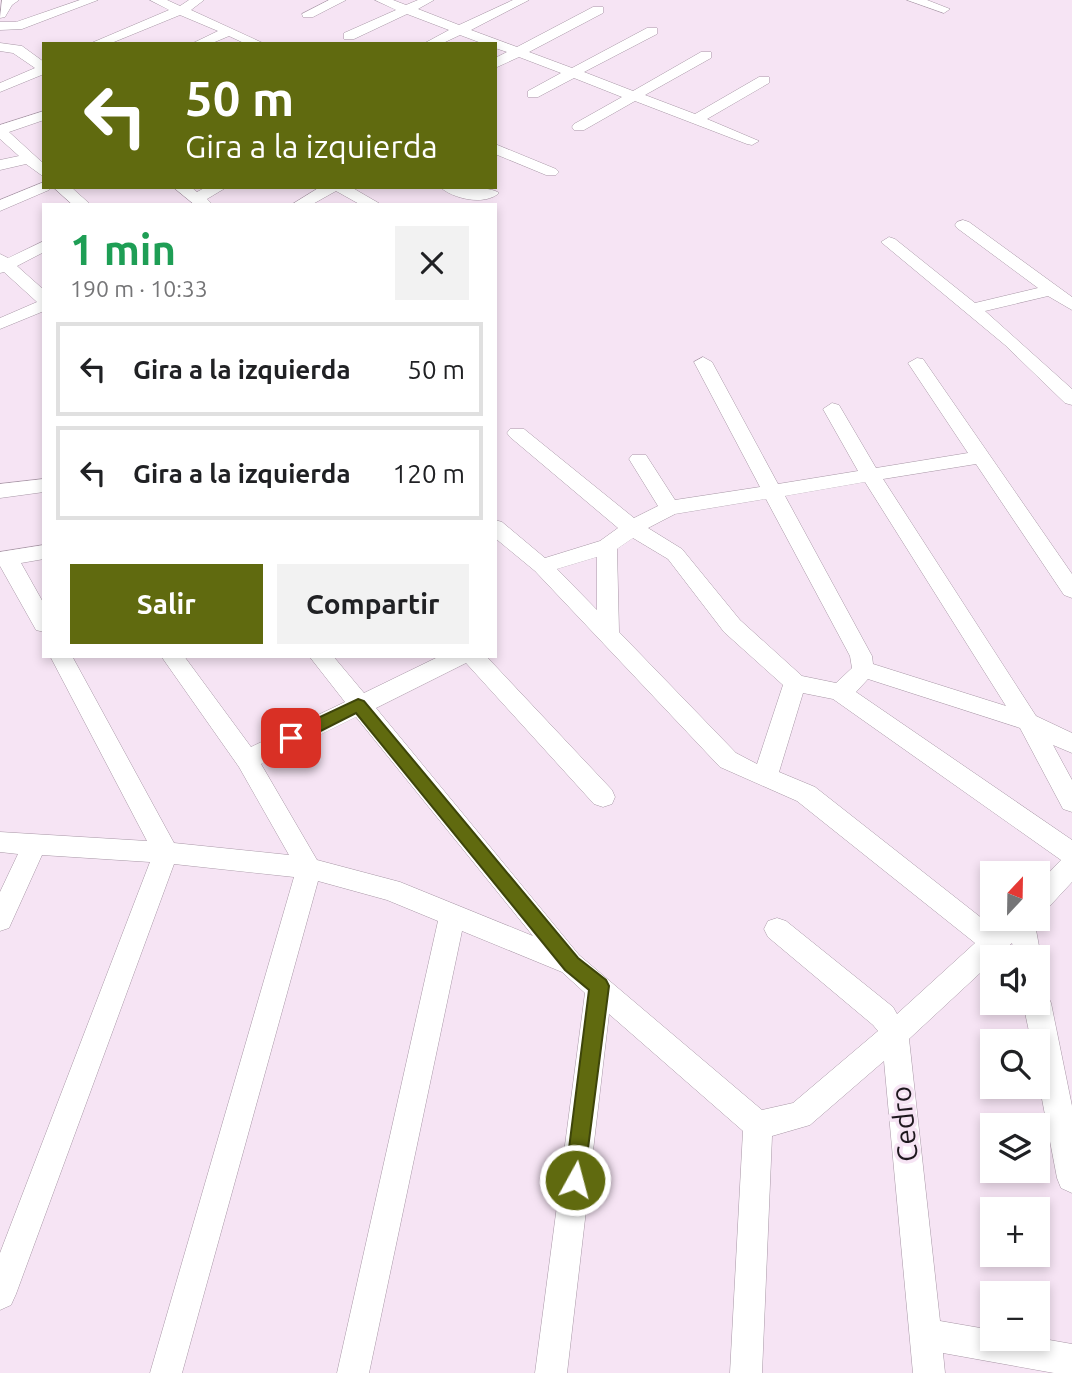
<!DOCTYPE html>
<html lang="es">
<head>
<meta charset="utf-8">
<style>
  :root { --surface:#fff; --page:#f2f2f2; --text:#202124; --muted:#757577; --line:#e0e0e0; --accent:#606a0f }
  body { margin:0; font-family:Ubuntu,sans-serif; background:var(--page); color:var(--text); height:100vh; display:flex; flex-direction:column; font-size:26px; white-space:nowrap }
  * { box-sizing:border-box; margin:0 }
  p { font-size:23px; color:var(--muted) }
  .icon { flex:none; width:38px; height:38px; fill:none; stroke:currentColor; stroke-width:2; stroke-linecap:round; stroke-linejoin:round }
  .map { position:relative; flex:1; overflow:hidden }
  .side { position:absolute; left:42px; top:203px; width:455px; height:455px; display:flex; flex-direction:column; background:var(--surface); border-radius:0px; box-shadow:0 4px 10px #0003 }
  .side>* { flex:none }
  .hud { position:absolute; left:42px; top:42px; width:455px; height:147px; border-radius:0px; box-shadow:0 4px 10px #0003; background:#606a0f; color:#fff; overflow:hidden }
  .needle { width:46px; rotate:22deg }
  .tools { position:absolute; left:980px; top:861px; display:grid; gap:14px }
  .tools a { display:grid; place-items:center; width:70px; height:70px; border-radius:0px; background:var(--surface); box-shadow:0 4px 10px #0003; font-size:35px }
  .pin { position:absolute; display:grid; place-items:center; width:60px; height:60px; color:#fff; margin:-30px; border-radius:14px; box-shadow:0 4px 10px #0006 }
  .me { position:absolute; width:77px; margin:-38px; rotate:7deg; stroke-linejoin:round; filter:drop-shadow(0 0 5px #0008) }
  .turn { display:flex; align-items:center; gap:24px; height:147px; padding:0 28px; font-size:32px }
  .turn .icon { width:91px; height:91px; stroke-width:2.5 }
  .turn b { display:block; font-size:49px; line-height:60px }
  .round { display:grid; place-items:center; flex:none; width:74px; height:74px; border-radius:0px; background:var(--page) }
  .headline { display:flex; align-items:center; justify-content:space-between; height:119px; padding:0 28px }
  h1 { font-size:42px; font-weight:600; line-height:52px; color:#1e9e55 }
  .primary-button { display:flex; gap:14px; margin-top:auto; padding:14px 28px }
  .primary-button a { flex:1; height:80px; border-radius:0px; background:var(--accent); color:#fff; font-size:28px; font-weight:600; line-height:80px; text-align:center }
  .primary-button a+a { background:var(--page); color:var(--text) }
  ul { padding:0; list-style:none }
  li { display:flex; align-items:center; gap:21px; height:94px; margin:0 14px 10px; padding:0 14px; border:4px solid var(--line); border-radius:0px }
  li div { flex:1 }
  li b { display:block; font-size:26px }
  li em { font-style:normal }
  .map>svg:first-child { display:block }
</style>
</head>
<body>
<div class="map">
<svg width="1072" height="1373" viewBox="0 0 1072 1373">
  <rect width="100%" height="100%" fill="#f6e4f4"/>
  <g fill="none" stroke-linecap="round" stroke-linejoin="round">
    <!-- street casing -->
    <g stroke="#a897a6" stroke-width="1">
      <path id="street" d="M2,0H19L12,5L5,17L0,18Z
        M80,0H98L22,29L0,30V22H16Z
        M150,0H167L180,6L189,0H204L191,10L265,44H246L229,36L210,44H191L218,31L180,15L109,44H89L169,10Z
        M329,0H346L313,17H303L302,14Z
        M375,0H393L406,5L418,0H434L418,9L459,25L513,0H529L471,30L517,47L593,7H603V13L529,52L572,68L647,28H657V34L584,72L633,91L701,52H711V58L645,95L695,114L759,77H769V83L707,119L759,141L752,145L747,144L635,101L584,130H574L572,127L574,124L622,97L574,78L538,97H528V91L561,73L519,57L495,68V58L507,52L495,48V44H484L460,35L441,44H423L449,30L407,14L354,39H344V33L396,10Z
        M907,0H927L950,9L944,13Z
        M0,43L22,46L44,62V74L0,92V83L35,68L13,53L0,51Z
        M44,111V120L9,132L44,164V177L26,164L0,170V160L19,156L0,139V125Z
        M495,144L556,169L559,172L556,175H546L495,154Z
        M44,182V187H52L49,190L0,211V200Z
        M53,187H71L91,205H73Z
        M173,187H191L197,192L206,187H227L207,199L213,205H195Z
        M320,187H351L382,205H361L336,191L311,205H291Z
        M440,187C453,187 491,186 499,193C485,206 453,199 440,187Z
        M963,220L969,222L1072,297V310L1048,296L985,311L1072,389V405L1065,403L1005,345L881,242L889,237L895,239L975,303L1038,288L957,228L955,225L957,222Z
        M44,241V252L17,266L44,290V311L0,329V318L37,302L4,272L0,273V254L8,258Z
        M703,357L712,362L778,484L858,471L823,409L832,403L839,405L876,468L968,453L908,363L917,358L923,359L1072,574V598L1064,595L976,464L883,479L1036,716L1072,733V753L1053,745L1072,780V812L1063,809L1020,728L868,679L856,692L1072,840V882L1047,909L1038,912V884L1061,860L833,699L803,693L779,772L815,787L993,927L1002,919H1034L1041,957L1038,965V957H1015L1012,943L997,957H992V962L909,1039L940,1321L992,1330V1339L1038,1338L1072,1344V1373H1054L943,1353L945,1373H913L884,1061L810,1125L772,1136L762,1373H730L743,1131L609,1014L567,1373H535L585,993L562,972L462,931L369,1373H337L438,921L387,900L318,881L182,1373H150L294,877L174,864L16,1294L11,1305L0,1310V1253L150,862L42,855L9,928L0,931V892L18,854L0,852V832L147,841L50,656H72L174,843L289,855L239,767L161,656H184L251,747L345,702L309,656H333L364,693L440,656H486L612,790L615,797L612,804L603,807L594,804L466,663L376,708L579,955L762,1110L793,1103L878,1031L873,1025L768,937L764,929L768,921L777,918L786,921L893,1007L897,1014L975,943L797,801L720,767L535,571L495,538V520L502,522L545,558L600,541L618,528L510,437L507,433L510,429H524L634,518L658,506L629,459L632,455H646L675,500L760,487L694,362ZM865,482L1006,706L873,664L872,656L785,496ZM766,499L850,656L852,668L836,683L802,676L740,620L682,549L648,528L675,514ZM633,538L668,559L724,632L783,685L757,764L736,753L619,632L617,549ZM597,557V610L557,569ZM356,717L533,936L400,882L317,860L261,764Z
        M44,479V492L0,498V484Z
        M44,545V559L21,563L44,604V632L36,630L0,566V552Z
        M1038,991L1047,994L1051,1003L1072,1106V1193L1061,1188L1057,1178L1038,1078V1041H1031L1023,1003H1038Z"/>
    </g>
    <!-- street -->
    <use href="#street" fill="#fff" fill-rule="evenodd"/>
  </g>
  <!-- route -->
  <path fill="#606a0f" stroke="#3e450a" stroke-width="2" d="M358,699L364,701L578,958L606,980L609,986L583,1187L575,1190L568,1187L565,1180L589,990L565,970L356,713L297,743H286L283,738L286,733Z"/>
  <g text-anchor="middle" stroke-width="7" stroke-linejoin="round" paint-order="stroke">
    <!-- near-street labels -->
    <g font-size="28" fill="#1e181e" stroke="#f6e4f4">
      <text transform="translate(904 1124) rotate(-96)" y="10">Cedro</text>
    </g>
  </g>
</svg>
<div class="tools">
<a><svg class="needle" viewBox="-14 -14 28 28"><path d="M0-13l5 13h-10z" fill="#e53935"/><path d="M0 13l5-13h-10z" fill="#757577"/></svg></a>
<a><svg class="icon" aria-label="sound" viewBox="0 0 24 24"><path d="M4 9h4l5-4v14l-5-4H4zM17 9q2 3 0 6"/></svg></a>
<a><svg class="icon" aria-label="search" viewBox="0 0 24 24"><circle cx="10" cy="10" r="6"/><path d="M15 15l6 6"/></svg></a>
<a><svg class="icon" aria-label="layers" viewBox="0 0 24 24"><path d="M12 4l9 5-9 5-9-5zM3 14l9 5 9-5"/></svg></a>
<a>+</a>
<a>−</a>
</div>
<div class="pin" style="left:291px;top:738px;background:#d93025"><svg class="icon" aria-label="arrive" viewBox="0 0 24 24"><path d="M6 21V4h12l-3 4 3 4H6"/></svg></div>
<svg class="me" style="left:575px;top:1180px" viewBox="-20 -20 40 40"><circle r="17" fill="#606a0f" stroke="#fff" stroke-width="3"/><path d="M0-11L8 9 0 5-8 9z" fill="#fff"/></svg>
<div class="hud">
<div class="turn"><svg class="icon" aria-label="left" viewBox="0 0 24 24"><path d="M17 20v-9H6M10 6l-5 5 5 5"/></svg><div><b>50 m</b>Gira a la izquierda</div></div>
</div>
<section class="side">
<div class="headline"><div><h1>1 min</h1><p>190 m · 10:33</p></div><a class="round"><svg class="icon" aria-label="close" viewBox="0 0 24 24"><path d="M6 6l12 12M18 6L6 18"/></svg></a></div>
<ul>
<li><svg class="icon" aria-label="left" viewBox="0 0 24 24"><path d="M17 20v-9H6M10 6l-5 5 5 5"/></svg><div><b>Gira a la izquierda</b></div><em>50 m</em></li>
<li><svg class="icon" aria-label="left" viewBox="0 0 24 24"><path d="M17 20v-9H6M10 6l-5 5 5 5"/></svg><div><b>Gira a la izquierda</b></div><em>120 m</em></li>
</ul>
<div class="primary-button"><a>Salir</a><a>Compartir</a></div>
</section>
</div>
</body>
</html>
